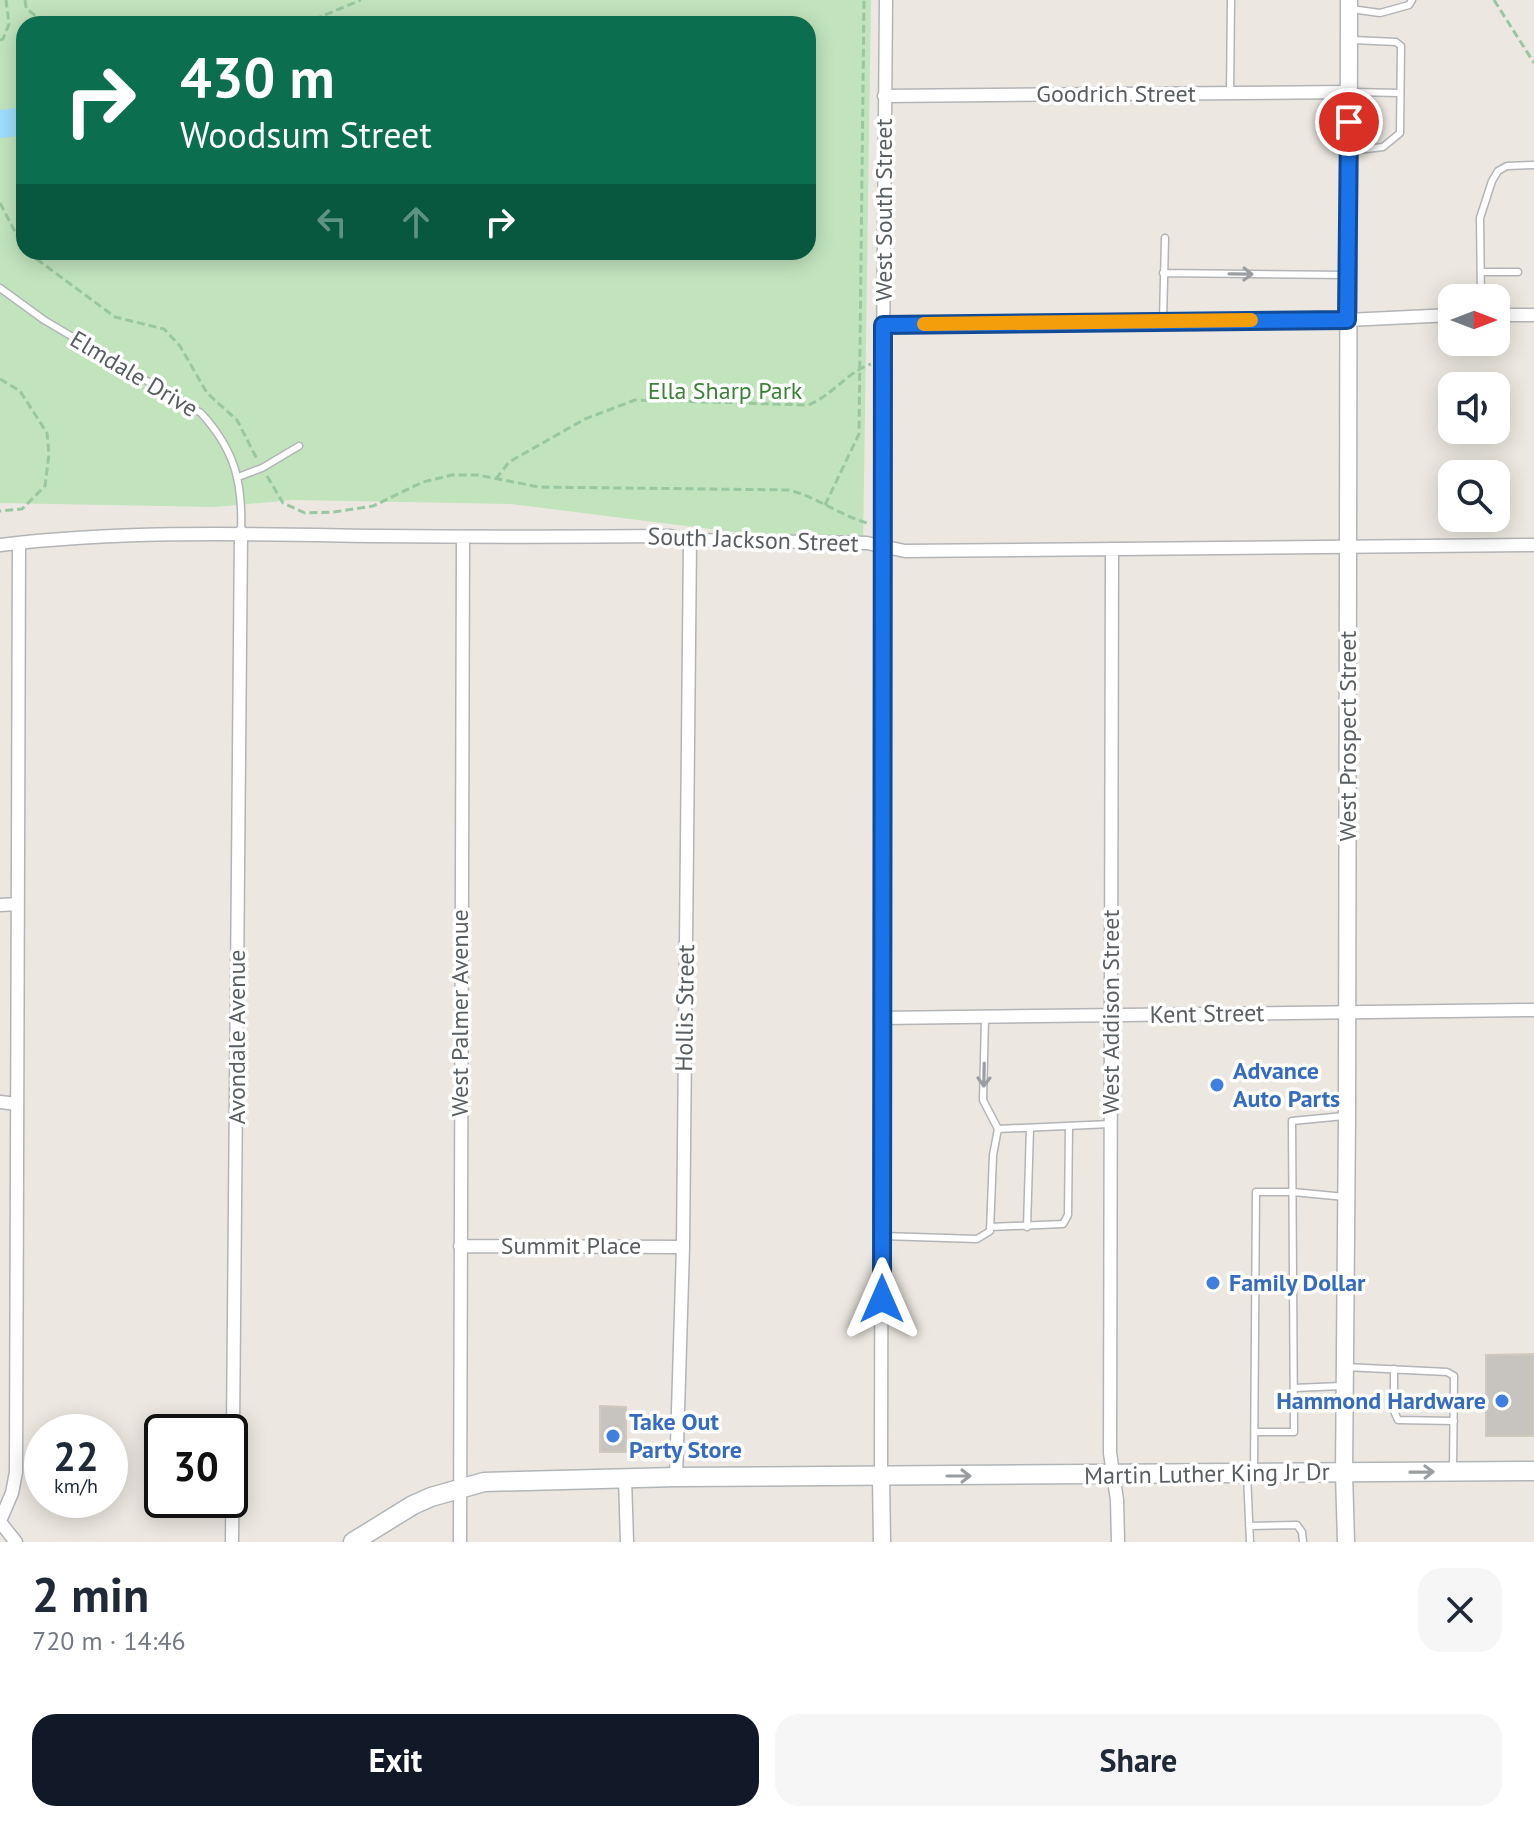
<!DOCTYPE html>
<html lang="en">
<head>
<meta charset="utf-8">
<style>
  :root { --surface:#fff; --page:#f6f6f7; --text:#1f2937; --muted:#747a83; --accent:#111827 }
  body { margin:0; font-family:"PT Sans",sans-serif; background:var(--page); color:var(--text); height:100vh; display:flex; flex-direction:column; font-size:30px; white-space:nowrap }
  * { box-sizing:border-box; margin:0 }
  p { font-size:26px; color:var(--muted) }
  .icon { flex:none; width:44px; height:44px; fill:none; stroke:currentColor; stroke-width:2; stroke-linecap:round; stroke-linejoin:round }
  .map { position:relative; height:1542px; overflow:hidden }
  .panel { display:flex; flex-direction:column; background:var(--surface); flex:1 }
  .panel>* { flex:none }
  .guide { position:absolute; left:16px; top:16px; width:800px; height:244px; border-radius:24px; box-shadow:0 4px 20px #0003; background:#0b6e4f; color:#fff; overflow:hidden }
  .needle { width:52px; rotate:90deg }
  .buttons { position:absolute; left:1438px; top:284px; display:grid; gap:16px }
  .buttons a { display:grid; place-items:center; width:72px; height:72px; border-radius:16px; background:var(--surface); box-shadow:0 4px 20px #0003; font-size:40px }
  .speed { position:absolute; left:24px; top:1414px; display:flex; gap:16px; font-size:40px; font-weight:700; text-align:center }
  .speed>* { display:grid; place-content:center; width:104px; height:104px; border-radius:50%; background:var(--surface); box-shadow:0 4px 20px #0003; line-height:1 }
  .speed small { font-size:20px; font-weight:400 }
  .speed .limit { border:4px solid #111; border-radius:12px; background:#fff; color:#111 }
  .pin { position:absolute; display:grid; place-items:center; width:68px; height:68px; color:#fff; margin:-34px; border:4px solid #fff; border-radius:50%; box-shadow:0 2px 8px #0007 }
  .me { position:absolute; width:88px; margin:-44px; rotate:0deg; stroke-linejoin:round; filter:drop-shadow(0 0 6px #0008) }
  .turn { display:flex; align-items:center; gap:28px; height:168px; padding:0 32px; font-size:36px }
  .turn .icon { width:104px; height:104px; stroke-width:2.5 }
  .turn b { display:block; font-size:56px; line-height:68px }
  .lanes { display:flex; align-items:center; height:76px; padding:0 32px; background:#0003; justify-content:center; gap:40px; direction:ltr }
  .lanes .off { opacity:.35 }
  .round { display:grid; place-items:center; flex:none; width:84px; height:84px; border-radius:24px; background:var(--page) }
  .summary { display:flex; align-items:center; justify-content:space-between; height:136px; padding:0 32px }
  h1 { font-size:48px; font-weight:700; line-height:60px }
  .primary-button { display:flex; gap:16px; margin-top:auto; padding:16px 32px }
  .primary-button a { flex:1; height:92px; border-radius:24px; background:var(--accent); color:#fff; font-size:32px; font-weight:700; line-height:92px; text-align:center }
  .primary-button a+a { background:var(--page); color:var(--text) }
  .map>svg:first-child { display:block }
</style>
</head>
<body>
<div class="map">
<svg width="1534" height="1542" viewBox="0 0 1534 1542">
  <rect width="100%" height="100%" fill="#ece8e1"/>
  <!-- green -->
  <path fill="#c1e4bd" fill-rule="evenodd" d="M0,0H871L863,548L511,504L293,500L215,507L0,503ZM24,24H808V252H24Z"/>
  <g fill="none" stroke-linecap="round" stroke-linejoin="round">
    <!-- river -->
    <path stroke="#a0ddfd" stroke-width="28" d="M0,124L24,121"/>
  </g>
  <!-- building -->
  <path fill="#c7c3be" stroke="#d0c9bf" stroke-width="2" d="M1534,1354V1436H1486V1355Z
    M600,1406L626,1407V1452H600Z"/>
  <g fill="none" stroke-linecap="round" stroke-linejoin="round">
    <!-- service casing -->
    <g stroke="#b2b4b8" stroke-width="9">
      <path id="service" d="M1351,9L1380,13L1409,5L1412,0
        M1352,92L1400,93
        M1230,93L1231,0
        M1349,151L1383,147L1400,133L1401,46L1396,42L1353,40
        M1481,272H1518
        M1163,273L1347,275
        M0,288L44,320L201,413C235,450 243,483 241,532
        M1481,298L1480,218L1492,181L1498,171L1507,166L1534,165
        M1163,321L1165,238
        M238,477L262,468L299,446
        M998,1129L1111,1124
        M990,1227L1063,1224L1068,1215L1069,1126
        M1027,1227L1030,1128
        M883,1236L977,1239L990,1231L993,1155L998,1129L983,1100L985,1017
        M1345,1367L1447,1372L1454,1376L1453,1470
        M1394,1369V1411L1398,1420L1454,1421
        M1294,1388L1342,1386
        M1255,1432H1294L1292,1121L1344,1116
        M1254,1471L1256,1192H1293L1345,1197
        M1247,1474L1250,1542
        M1249,1526L1297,1525L1302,1532L1303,1542"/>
    </g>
    <!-- minor casing -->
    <g stroke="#b2b4b8" stroke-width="15">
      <path id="minor" d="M884,96L1349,92
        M1496,315H1534
        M883,325L1347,320L1452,315
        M0,545C125,530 251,534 377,536C475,537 572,537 670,536L690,540L867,543L905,551L1534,545
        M1112,549L1110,1453L1117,1500L1118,1542
        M0,905L18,904
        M881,1018L1534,1010
        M0,1102L17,1104
        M460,1246L683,1247
        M676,1477L683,1247L690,540
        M881,1477L883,359L886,0
        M625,1478L627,1542
        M0,1521L12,1493L16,1472L19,543
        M0,1522L16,1542
        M232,1542L241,532
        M460,1542L463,537"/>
    </g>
    <!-- tertiary casing -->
    <g stroke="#b2b4b8" stroke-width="19">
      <path id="tertiary" d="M881,1477L882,1542
        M1346,1542L1344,1473L1347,1116L1349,0"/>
    </g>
    <!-- secondary casing -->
    <g stroke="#b0b5b8" stroke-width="21">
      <path id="secondary" d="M353,1542L413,1505L431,1497L484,1482L676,1477L1534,1471"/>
    </g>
    <!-- path -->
    <path stroke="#98c7a0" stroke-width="3" stroke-dasharray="8 4" stroke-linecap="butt" d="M25,0L26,8L45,24
      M1494,0L1534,63
      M303,24L361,0
      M0,40L3,39L9,24L6,0
      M0,203L24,249
      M27,252L115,317L164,329L180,346L207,393L237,420L257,459
      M0,379L20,391L47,433L49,454L45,486L22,509L0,511
      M267,476L283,503L305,513L334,512L373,506L423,482L452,475H478L539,487L789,490C817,497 839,515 867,523
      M496,479L509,462L585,419L635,400L808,405C832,396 847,372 871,364
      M825,505L859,434L864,0"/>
    <!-- service -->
    <use href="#service" stroke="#fff" stroke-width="6"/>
    <!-- minor -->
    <use href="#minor" stroke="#fff" stroke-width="12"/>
    <!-- tertiary -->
    <use href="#tertiary" stroke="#fff" stroke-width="16"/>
    <!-- secondary -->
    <use href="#secondary" stroke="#fff" stroke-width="18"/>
  </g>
  <!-- one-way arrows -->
  <defs><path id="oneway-shaft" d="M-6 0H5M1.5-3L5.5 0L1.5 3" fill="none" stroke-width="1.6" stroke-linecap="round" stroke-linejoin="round" transform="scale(2)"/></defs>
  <g stroke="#9b9ea0">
    <use href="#oneway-shaft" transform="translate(1241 274) rotate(1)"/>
    <use href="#oneway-shaft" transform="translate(984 1075) rotate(91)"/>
    <use href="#oneway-shaft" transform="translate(1422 1472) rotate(-1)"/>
    <use href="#oneway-shaft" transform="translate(959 1476)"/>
  </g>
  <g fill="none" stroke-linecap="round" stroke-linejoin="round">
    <!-- route casing -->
    <g stroke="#114b97" stroke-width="20">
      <path id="route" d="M882,1299L883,325L1347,320L1349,122"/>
    </g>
    <!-- route -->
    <use href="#route" stroke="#1a73e8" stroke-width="14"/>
    <!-- slow -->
    <path stroke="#f59e0b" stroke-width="14" d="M924,324L1251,320"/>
  </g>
  <!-- markers -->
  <g fill="#3f7fe0" stroke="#fff" stroke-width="3">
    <circle cx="1217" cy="1085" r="8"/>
    <circle cx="1213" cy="1283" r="8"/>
    <circle cx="1502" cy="1401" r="8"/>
    <circle cx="613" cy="1436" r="8"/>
  </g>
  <g text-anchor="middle" stroke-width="7" stroke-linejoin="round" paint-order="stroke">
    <!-- street labels -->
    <g font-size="24" fill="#595e61" stroke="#fff">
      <text x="1116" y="102">Goodrich Street</text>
      <text transform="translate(884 210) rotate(-90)" y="8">West South Street</text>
      <text transform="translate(134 374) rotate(31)" y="8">Elmdale Drive</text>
      <text transform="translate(753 540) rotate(2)" y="8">South Jackson Street</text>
      <text transform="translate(1348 736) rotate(-90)" y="8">West Prospect Street</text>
      <text transform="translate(685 1008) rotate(-89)" y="8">Hollis Street</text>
      <text transform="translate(1111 1012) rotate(-90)" y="8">West Addison Street</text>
      <text transform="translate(460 1013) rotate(-90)" y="8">West Palmer Avenue</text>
      <text transform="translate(1207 1014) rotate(-1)" y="8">Kent Street</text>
      <text transform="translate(237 1037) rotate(-90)" y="8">Avondale Avenue</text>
      <text x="571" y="1254">Summit Place</text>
      <text transform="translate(1207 1474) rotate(-1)" y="8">Martin Luther King Jr Dr</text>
    </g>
    <!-- park labels -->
    <g font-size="24" fill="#3a8336" stroke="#fff">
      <text x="725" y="399">Ella Sharp Park</text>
    </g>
    <!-- shop labels -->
    <g font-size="24" font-weight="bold" fill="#366cbe" stroke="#fff" text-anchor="start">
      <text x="1233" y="1079">Advance<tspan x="1233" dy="28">Auto Parts</tspan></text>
      <text x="1229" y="1291">Family Dollar</text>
      <text x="1486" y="1409" text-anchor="end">Hammond Hardware</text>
      <text x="629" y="1430">Take Out<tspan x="629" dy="28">Party Store</tspan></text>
    </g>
  </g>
</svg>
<div class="buttons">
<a><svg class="needle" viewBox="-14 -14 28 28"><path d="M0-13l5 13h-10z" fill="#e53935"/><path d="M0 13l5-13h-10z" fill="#747a83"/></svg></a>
<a><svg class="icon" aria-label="sound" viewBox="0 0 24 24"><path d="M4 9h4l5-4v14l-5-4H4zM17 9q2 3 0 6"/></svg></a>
<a><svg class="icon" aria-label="search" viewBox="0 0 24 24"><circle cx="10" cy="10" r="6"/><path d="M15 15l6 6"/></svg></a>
</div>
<div class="speed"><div>22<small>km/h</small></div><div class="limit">30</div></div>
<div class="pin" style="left:1349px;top:122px;background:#d93025"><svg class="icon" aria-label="arrive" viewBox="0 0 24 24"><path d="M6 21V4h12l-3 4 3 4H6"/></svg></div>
<svg class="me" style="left:882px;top:1299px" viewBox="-20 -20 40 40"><path d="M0-17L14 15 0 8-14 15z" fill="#1a73e8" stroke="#fff" stroke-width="4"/></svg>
<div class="guide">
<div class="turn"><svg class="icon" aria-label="right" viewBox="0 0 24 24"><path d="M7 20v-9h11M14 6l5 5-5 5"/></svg><div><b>430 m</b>Woodsum Street</div></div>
<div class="lanes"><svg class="icon off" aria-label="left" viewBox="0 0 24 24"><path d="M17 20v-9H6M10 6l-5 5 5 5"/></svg><svg class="icon off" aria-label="ahead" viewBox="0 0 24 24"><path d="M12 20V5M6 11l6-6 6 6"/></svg><svg class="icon" aria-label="right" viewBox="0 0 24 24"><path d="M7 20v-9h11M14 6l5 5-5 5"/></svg></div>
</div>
</div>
<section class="panel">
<div class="summary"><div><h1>2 min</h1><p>720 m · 14:46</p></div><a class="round"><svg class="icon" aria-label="close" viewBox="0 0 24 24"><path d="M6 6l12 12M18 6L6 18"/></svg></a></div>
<div class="primary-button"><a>Exit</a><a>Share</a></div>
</section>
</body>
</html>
